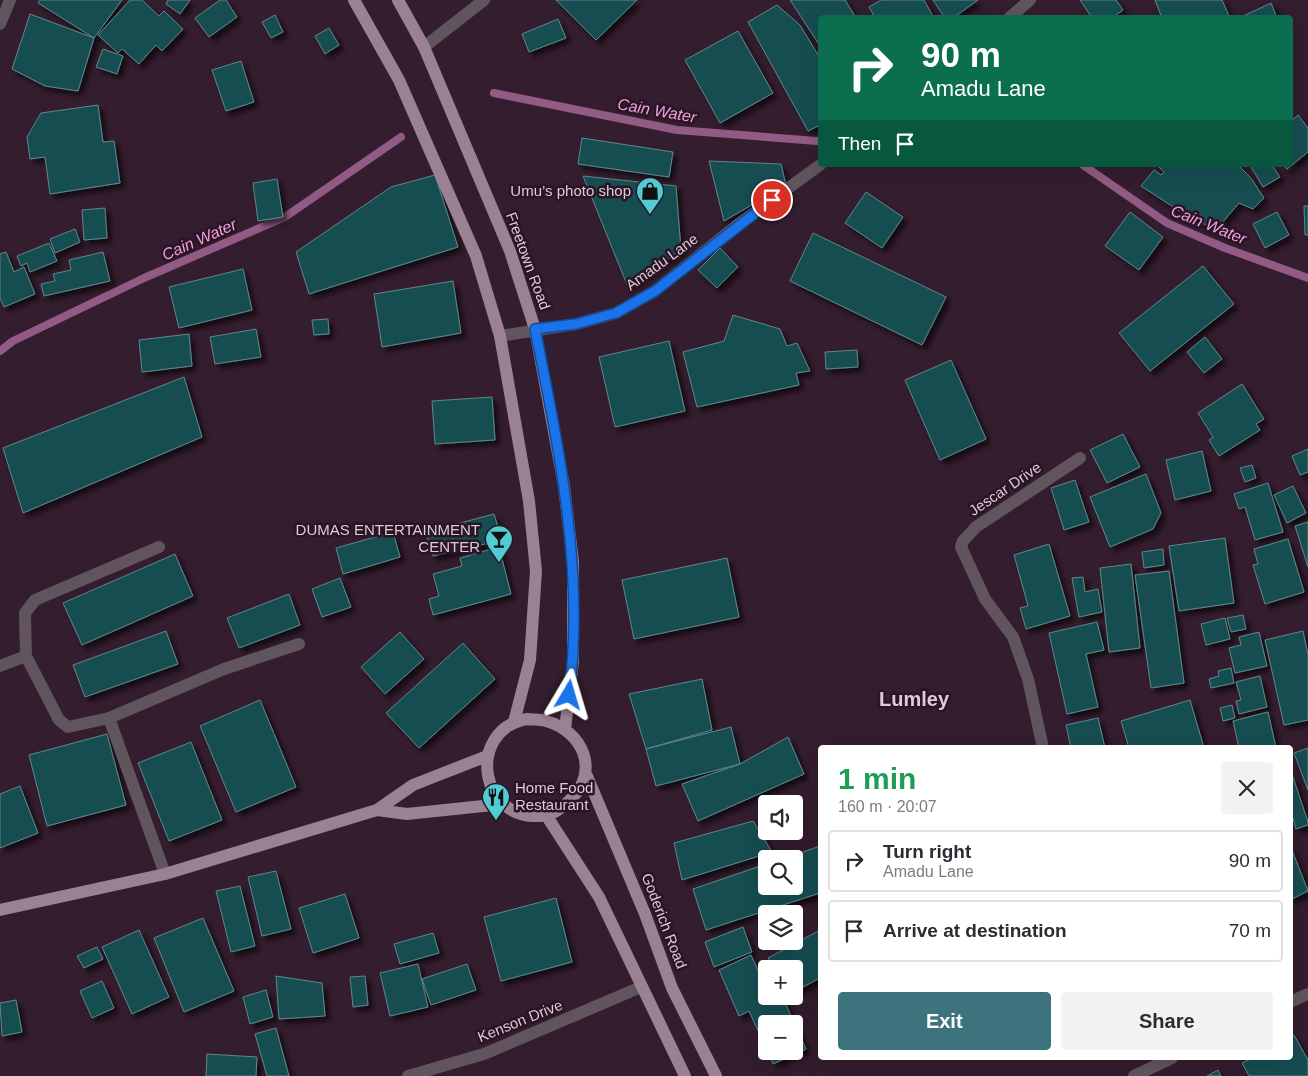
<!DOCTYPE html>
<html lang="en">
<head>
<meta charset="utf-8">
<style>
  :root { --surface:#fff; --page:#f2f2f3; --text:#2b2b33; --muted:#7c7c81; --line:#e1e1e2; --accent:#3c737c }
  body { margin:0; font-family:Helvetica,sans-serif; background:var(--page); color:var(--text); height:100vh; display:flex; flex-direction:column; font-size:19px; white-space:nowrap }
  * { box-sizing:border-box; margin:0 }
  p { font-size:16px; color:var(--muted) }
  .icon { flex:none; width:28px; height:28px; fill:none; stroke:currentColor; stroke-width:2; stroke-linecap:round; stroke-linejoin:round }
  .map { position:relative; flex:1; overflow:hidden }
  .sheet { position:absolute; left:818px; top:745px; width:475px; height:315px; display:flex; flex-direction:column; background:var(--surface); border-radius:5px; box-shadow:0 5px 20px #0002 }
  .sheet>* { flex:none }
  .hud { position:absolute; left:818px; top:15px; width:475px; height:152px; border-radius:5px; box-shadow:0 5px 20px #0002; background:#0b6e4f; color:#fff; overflow:hidden }
  .tools { position:absolute; left:758px; top:795px; display:grid; gap:10px }
  .tools a { display:grid; place-items:center; width:45px; height:45px; border-radius:5px; background:var(--surface); box-shadow:0 5px 20px #0002; font-size:25px }
  .pin { position:absolute; display:grid; place-items:center; width:42px; height:42px; color:#fff; margin:-21px; border:2px solid #fff; border-radius:50%; box-shadow:0 1px 5px #0007 }
  .me { position:absolute; width:55px; margin:-28px; rotate:7deg; stroke-linejoin:round; filter:drop-shadow(0 0 4px #0008) }
  .turn { display:flex; align-items:center; gap:18px; height:105px; padding:0 20px; font-size:22px }
  .turn .icon { width:65px; height:65px; stroke-width:2.5 }
  .turn b { display:block; font-size:35px; line-height:42px }
  .then { display:flex; align-items:center; height:48px; padding:0 20px; background:#0003; gap:10px; font-size:19px }
  .round { display:grid; place-items:center; flex:none; width:52px; height:52px; border-radius:5px; background:var(--page) }
  .headline { display:flex; align-items:center; justify-content:space-between; height:85px; padding:0 20px }
  h1 { font-size:30px; font-weight:700; line-height:38px; color:#1e9e55 }
  .button { display:flex; gap:10px; margin-top:auto; padding:10px 20px }
  .button a { flex:1; height:58px; border-radius:5px; background:var(--accent); color:#fff; font-size:20px; font-weight:700; line-height:58px; text-align:center }
  .button a+a { background:var(--page); color:var(--text) }
  ul { padding:0; list-style:none }
  li { display:flex; align-items:center; gap:15px; height:62px; margin:0 10px 8px; padding:0 10px; border:2px solid var(--line); border-radius:5px }
  li div { flex:1 }
  li b { display:block; font-size:19px }
  li em { font-style:normal }
  .map>svg:first-child { display:block }
</style>
</head>
<body>
<div class="map">
<svg width="1308" height="1076" viewBox="0 0 1308 1076">
  <defs>
    <filter id="shadow"><feDropShadow dx="4.5" dy="4.5" stdDeviation="2.5" flood-color="#0009"/></filter>
  </defs>
  <rect width="100%" height="100%" fill="#341d2e"/>
  <g fill="none" stroke-linecap="round" stroke-linejoin="round">
    <!-- stream -->
    <path stroke="#925b85" stroke-width="8" d="M494,93L677,130L817,141
      M1083,165L1167,223L1225,248L1308,278
      M0,351L13,341L144,278L285,217L401,137"/>
  </g>
  <!-- building -->
  <path fill="#194e51" stroke="#5f878b" filter="url(#shadow)" d="M40,0H122L94,38L38,3Z
    M130,0H142L159,16L164,11L183,29L162,51L156,45L139,64L122,49L118,53L98,35Z
    M168,0H190L180,14L166,4Z
    M220,0H226L237,17L209,37L195,18Z
    M556,0H637L596,40Z
    M790,0H845L856,18H820V46Z
    M881,0H924L934,18H875L869,7Z
    M933,0H978L953,18H945Z
    M1080,0H1116L1123,10L1112,18H1092Z
    M1155,0H1222L1230,18H1162Z
    M1271,3L1277,18H1239Z
    M777,5L800,25L820,58V125L808,131L748,22Z
    M30,14L94,38L78,91L45,86L12,69Z
    M275,15L283,32L271,38L262,22Z
    M558,19L566,38L529,52L522,34Z
    M329,28L339,45L325,54L315,36Z
    M738,31L773,93L720,123L685,60Z
    M103,49L123,56L117,74L96,67Z
    M241,61L254,102L226,111L212,70Z
    M98,105L103,142L114,141L120,183L50,194L45,157L30,159L27,137L41,113Z
    M1298,115L1308,128V152L1287,169L1283,165H1290V122Z
    M582,138L673,152L669,177L578,164Z
    M709,161L781,164L786,185L724,221Z
    M1157,165H1242L1240,167L1251,178L1264,198L1253,209L1239,203L1216,230L1184,214L1141,186L1154,170L1161,175L1164,172Z
    M1250,165H1272L1280,177L1263,187Z
    M435,175L458,247L309,294L296,252L391,187Z
    M583,176L676,186L681,250L628,287Z
    M277,179L283,217L258,221L253,183Z
    M866,192L903,217L882,248L845,223Z
    M1304,206H1308V235H1305Z
    M105,208L107,238L84,240L82,210Z
    M1130,212L1163,237L1139,270L1105,246Z
    M1277,212L1289,235L1265,248L1253,224Z
    M75,229L80,242L55,253L50,239Z
    M813,233L946,297L922,345L790,281Z
    M49,243L57,261L30,272L27,263L21,266L17,256Z
    M720,248L738,267L717,288L698,270Z
    M6,252L14,272L24,267L35,294L4,307L0,298V254Z
    M103,252L110,281L44,296L41,284L55,281L53,274L71,270L69,260Z
    M1203,266L1234,304L1150,371L1119,333Z
    M243,269L252,310L179,328L169,287Z
    M453,281L461,333L382,347L374,294Z
    M733,315L780,329L787,346L797,343L810,371L796,373L799,385L697,407L683,352L724,341Z
    M328,319L329,334L314,335L312,320Z
    M256,329L261,357L215,364L210,337Z
    M189,334L192,366L142,372L139,340Z
    M1205,337L1222,359L1204,373L1187,352Z
    M669,341L685,411L615,427L599,357Z
    M857,350L858,367L826,369L825,352Z
    M951,360L986,439L940,460L905,380Z
    M184,377L202,437L23,513L3,448Z
    M1242,384L1264,419L1256,424L1260,430L1219,456L1209,440L1213,437L1198,413Z
    M492,397L495,440L435,444L432,401Z
    M1123,434L1140,467L1107,483L1090,450Z
    M1308,449V472L1300,475L1292,456Z
    M1202,451L1211,491L1175,500L1166,460Z
    M1252,465L1256,478L1245,482L1240,468Z
    M1146,474L1161,513L1153,529L1110,547L1090,497Z
    M1075,480L1089,522L1064,530L1051,488Z
    M1268,483L1283,532L1255,540L1245,507L1239,509L1234,494Z
    M1293,486L1306,513L1287,523L1274,495Z
    M494,514L502,540L433,556L426,532Z
    M1308,522V567L1295,526Z
    M393,532L400,557L343,574L336,548Z
    M1225,538L1234,603L1179,611L1169,546Z
    M1288,539L1304,592L1265,604L1253,565L1258,564L1254,549Z
    M1049,544L1070,616L1026,629L1020,608L1028,606L1014,555Z
    M499,547L511,594L433,615L429,599L439,596L433,574L462,566L460,558Z
    M1163,549L1164,565L1144,568L1142,552Z
    M175,554L193,596L82,645L63,603Z
    M727,558L739,617L634,639L622,580Z
    M1131,564L1140,648L1109,652L1100,568Z
    M1169,571L1184,683L1151,688L1135,575Z
    M1083,577L1085,592L1098,589L1102,612L1079,617L1072,578Z
    M340,578L351,607L322,617L312,589Z
    M289,594L300,625L239,648L227,618Z
    M1243,615L1246,629L1231,632L1227,618Z
    M1225,618L1230,639L1206,645L1201,624Z
    M1097,622L1104,650L1086,654L1098,707L1067,714L1049,633Z
    M166,631L178,664L85,697L73,665Z
    M1303,631L1308,655V720L1284,725L1265,640Z
    M400,632L424,659L385,694L361,667Z
    M1259,632L1267,666L1235,673L1229,648L1241,645L1239,637Z
    M463,643L495,679L419,748L386,713Z
    M1231,668L1234,683L1211,688L1209,679L1219,676L1218,671Z
    M1260,676L1267,707L1239,714L1236,701L1241,700L1236,682Z
    M702,679L712,730L646,749L629,694Z
    M260,700L296,787L236,812L200,726Z
    M1190,700L1204,748H1129L1121,721Z
    M1232,705L1235,718L1223,721L1220,708Z
    M1268,712L1276,748H1239L1233,721Z
    M1098,718L1105,748H1071L1066,725Z
    M731,727L740,764L656,786L646,749Z
    M107,734L126,805L47,826L29,755Z
    M788,737L804,774L698,821L682,784L740,764Z
    M191,742L222,820L169,841L138,763Z
    M1308,748V790L1294,753Z
    M1293,777L1308,822V825L1296,829L1293,818L1290,819V778Z
    M20,786L38,833L0,848V794Z
    M753,821L772,852L682,880L674,843Z
    M1290,845L1308,891L1290,900Z
    M820,846V893L706,930L693,889L766,864V886H794V859H783Z
    M276,871L291,929L262,936L248,877Z
    M240,886L255,946L231,952L216,891Z
    M345,894L359,938L313,953L299,908Z
    M556,898L572,962L501,981L484,917Z
    M203,918L234,991L184,1012L154,938Z
    M743,927L752,952L714,967L705,942Z
    M139,930L169,997L132,1014L102,947Z
    M820,930V978L794,992V969H773L768,958Z
    M433,933L439,953L400,964L394,944Z
    M97,947L103,959L84,968L77,956Z
    M751,955L766,988V996H770L771,999L782,996L806,1049L773,1064L768,1051H794V1024H766V1048L749,1011L739,1016L719,970Z
    M418,964L428,1007L390,1016L380,973Z
    M467,964L476,990L431,1005L422,979Z
    M276,976L322,983L325,1016L279,1019Z
    M365,976L368,1005L353,1007L350,977Z
    M102,981L114,1008L92,1018L80,991Z
    M266,990L273,1017L250,1024L243,997Z
    M16,1000L22,1032L2,1036L0,1003Z
    M276,1028L289,1076H267L255,1034Z
    M1294,1035L1308,1060V1076H1249L1242,1063L1253,1058H1290V1037Z
    M207,1054L257,1057L256,1076H206Z
    M1218,1070L1221,1076H1207Z"/>
  <g fill="none" stroke-linecap="round" stroke-linejoin="round">
    <!-- minor -->
    <path stroke="#60555d" stroke-width="12" d="M1009,18L1030,0
      M0,24L10,0
      M424,47L484,0
      M500,336L576,324L616,313L655,291L740,223L820,165
      M26,656L59,720L68,727L109,718
      M0,666L26,656L25,613L35,600L159,547
      M1043,748L1028,679L1013,637L985,599L961,547L963,541L976,527L1080,458
      M165,874L109,718L224,669L299,644
      M1290,1002L1308,994
      M408,1076L484,1054L641,987
      M1134,1076L1172,1058"/>
    <!-- major -->
    <path stroke="#9a8293" stroke-width="12" d="M354,0L399,80L476,256L500,336L529,501L536,571L530,660L514,722
      M398,0L424,47L510,251L535,329L564,486L573,562V661L565,729
      M527,719C533,720 540,719 546,721C583,731 600,771 571,799C564,806 555,814 546,815C480,827 464,730 527,719Z
      M587,776L645,914L672,988L716,1076
      M377,810L407,814L502,804
      M546,815L599,897L685,1076
      M0,910L165,874L377,810L413,785L487,756"/>
  </g>
  <g fill="none" stroke-linecap="round" stroke-linejoin="round">
    <!-- route casing -->
    <g stroke="#114b97" stroke-width="12">
      <path id="route" d="M569,695C585,573 559,448 535,329L576,324L616,313L655,291L772,200"/>
    </g>
    <!-- route -->
    <use href="#route" stroke="#1a73e8" stroke-width="9"/>
  </g>
  <!-- icons -->
  <defs>
    <g id="shop-pin" transform="scale(1.4375)"><path d="M0 17L-7.5 6A9.5 9.5 0 1 1 7.5 6Z" fill="#51ccd5" stroke="#2a1425"/><path d="M-5-2.5h2.3a2.7 3.5 0 0 1 5.4 0H5L5.5 6h-11ZM-1.5-2.5h3a1.5 2.3 0 0 0-3 0Z" fill="#111"/></g>
    <g id="bar-pin" transform="scale(1.4375)"><path d="M0 17L-7.5 6A9.5 9.5 0 1 1 7.5 6Z" fill="#51ccd5" stroke="#2a1425"/><path d="M-6-5H6L.8 .8V4.5H3.5V6h-7V4.5H-.8V.8Z" fill="#111"/></g>
    <g id="restaurant-pin" transform="scale(1.4375)"><path d="M0 17L-7.5 6A9.5 9.5 0 1 1 7.5 6Z" fill="#51ccd5" stroke="#2a1425"/><path d="M-5-6h1v4h1v-4h1v4h1v-4h1v5L-1.5 .5V6h-2V.5L-5-1ZM5-6V6H3V1.5H1.5Q1.5-4 5-6Z" fill="#111"/></g>
  </defs>
  <g fill-rule="evenodd">
    <use href="#shop-pin" x="650" y="191"/>
    <use href="#bar-pin" x="499" y="539"/>
    <use href="#restaurant-pin" x="496" y="797"/>
  </g>
  <g text-anchor="middle" stroke-width="5" stroke-linejoin="round" paint-order="stroke">
    <!-- poi labels -->
    <g font-size="15" fill="#dbccd7" stroke="#2a1425" text-anchor="end">
      <text x="631" y="196">Umu’s photo shop</text>
      <text x="480" y="535">DUMAS ENTERTAINMENT<tspan x="480" dy="17">CENTER</tspan></text>
      <text x="515" y="793" text-anchor="start">Home Food<tspan x="515" dy="17">Restaurant</tspan></text>
    </g>
    <!-- street labels -->
    <g font-size="15" fill="#dbccd7" stroke="#2a1425">
      <text transform="translate(528 261) rotate(70)" y="5">Freetown Road</text>
      <text transform="translate(662 262) rotate(-36)" y="5">Amadu Lane</text>
      <text transform="translate(1005 489) rotate(-34)" y="5">Jescar Drive</text>
      <text transform="translate(664 921) rotate(69)" y="5">Goderich Road</text>
      <text transform="translate(520 1021) rotate(-22)" y="5">Kenson Drive</text>
    </g>
    <!-- water labels -->
    <g font-size="16" font-style="italic" fill="#f1a1dd" stroke="#2a1425">
      <text transform="translate(657 110) rotate(10)" y="6">Cain Water</text>
      <text transform="translate(1209 224) rotate(22)" y="6">Cain Water</text>
      <text transform="translate(199 239) rotate(-24)" y="6">Cain Water</text>
    </g>
    <!-- district labels -->
    <g font-size="20" font-weight="bold" fill="#dbccd7" stroke="#2a1425">
      <text x="914" y="706">Lumley</text>
    </g>
  </g>
</svg>
<div class="tools">
<a><svg class="icon" aria-label="sound" viewBox="0 0 24 24"><path d="M4 9h4l5-4v14l-5-4H4zM17 9q2 3 0 6"/></svg></a>
<a><svg class="icon" aria-label="search" viewBox="0 0 24 24"><circle cx="10" cy="10" r="6"/><path d="M15 15l6 6"/></svg></a>
<a><svg class="icon" aria-label="layers" viewBox="0 0 24 24"><path d="M12 4l9 5-9 5-9-5zM3 14l9 5 9-5"/></svg></a>
<a>+</a>
<a>−</a>
</div>
<div class="pin" style="left:772px;top:200px;background:#d93025"><svg class="icon" aria-label="arrive" viewBox="0 0 24 24"><path d="M6 21V4h12l-3 4 3 4H6"/></svg></div>
<svg class="me" style="left:569px;top:695px" viewBox="-20 -20 40 40"><path d="M0-17L14 15 0 8-14 15z" fill="#1a73e8" stroke="#fff" stroke-width="4"/></svg>
<div class="hud">
<div class="turn"><svg class="icon" aria-label="right" viewBox="0 0 24 24"><path d="M7 20v-9h11M14 6l5 5-5 5"/></svg><div><b>90 m</b>Amadu Lane</div></div>
<div class="then">Then<svg class="icon" aria-label="arrive" viewBox="0 0 24 24"><path d="M6 21V4h12l-3 4 3 4H6"/></svg></div>
</div>
<section class="sheet">
<div class="headline"><div><h1>1 min</h1><p>160 m · 20:07</p></div><a class="round"><svg class="icon" aria-label="close" viewBox="0 0 24 24"><path d="M6 6l12 12M18 6L6 18"/></svg></a></div>
<ul>
<li><svg class="icon" aria-label="right" viewBox="0 0 24 24"><path d="M7 20v-9h11M14 6l5 5-5 5"/></svg><div><b>Turn right</b><p>Amadu Lane</p></div><em>90 m</em></li>
<li><svg class="icon" aria-label="arrive" viewBox="0 0 24 24"><path d="M6 21V4h12l-3 4 3 4H6"/></svg><div><b>Arrive at destination</b></div><em>70 m</em></li>
</ul>
<div class="button"><a>Exit</a><a>Share</a></div>
</section>
</div>
</body>
</html>
